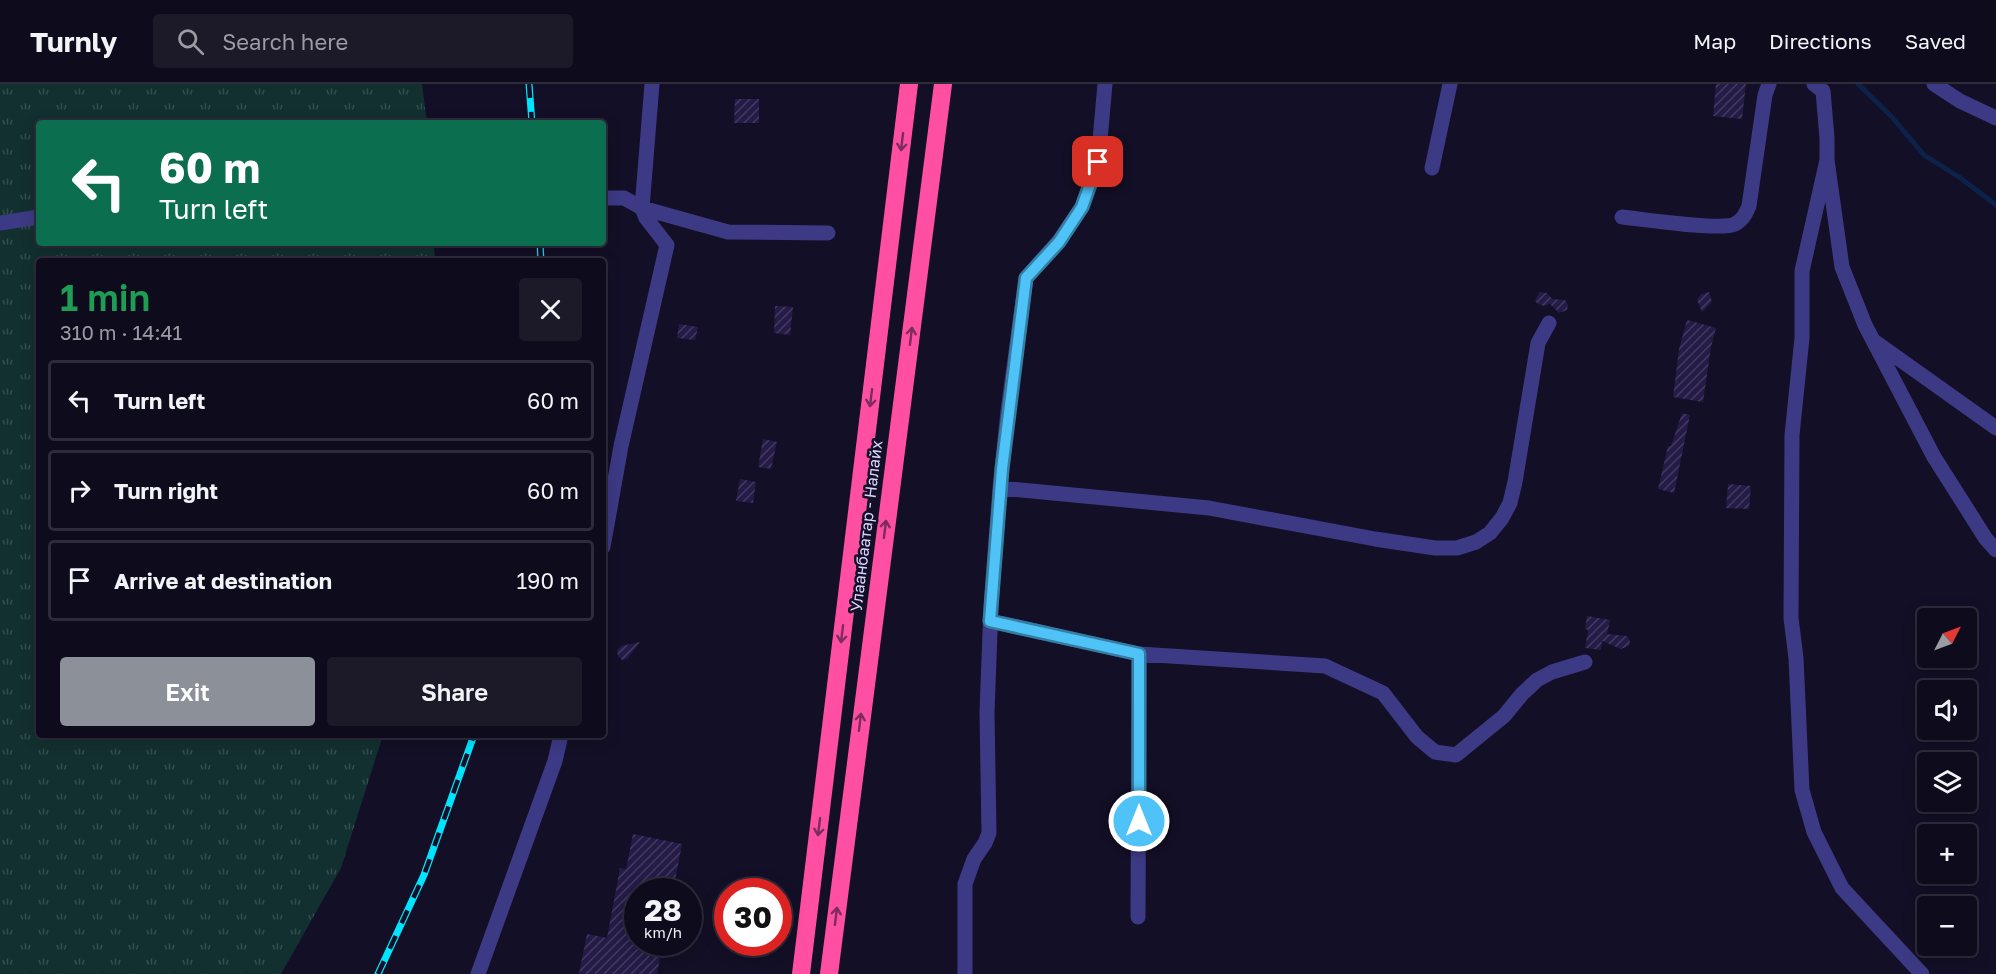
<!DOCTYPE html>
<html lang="en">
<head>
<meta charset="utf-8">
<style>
  :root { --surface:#0e0b1c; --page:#1c1929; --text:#f1f3f6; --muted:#9b9ba3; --line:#2e2b3b; --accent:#8c9099 }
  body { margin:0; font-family:"Golos Text",sans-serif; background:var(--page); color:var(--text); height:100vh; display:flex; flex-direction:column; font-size:22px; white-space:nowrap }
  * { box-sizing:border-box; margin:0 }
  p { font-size:20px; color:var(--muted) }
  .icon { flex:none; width:33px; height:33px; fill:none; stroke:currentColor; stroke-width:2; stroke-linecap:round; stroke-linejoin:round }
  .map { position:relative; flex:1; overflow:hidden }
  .details { position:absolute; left:36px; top:174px; width:570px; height:480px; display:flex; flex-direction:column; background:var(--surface); border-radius:6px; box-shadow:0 3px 15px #0003,0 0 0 2px var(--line) }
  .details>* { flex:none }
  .top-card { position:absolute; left:36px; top:36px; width:570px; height:126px; border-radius:6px; box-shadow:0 3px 15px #0003,0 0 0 2px var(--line); background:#0b6e4f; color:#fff; overflow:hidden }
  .needle { width:39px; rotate:48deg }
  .fabs { position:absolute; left:1917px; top:524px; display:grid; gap:12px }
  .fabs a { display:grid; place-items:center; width:60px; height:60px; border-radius:6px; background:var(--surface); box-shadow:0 3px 15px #0003,0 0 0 2px var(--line); font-size:30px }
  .speed { position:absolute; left:624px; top:794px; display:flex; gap:12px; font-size:30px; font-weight:700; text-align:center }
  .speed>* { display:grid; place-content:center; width:78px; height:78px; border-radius:50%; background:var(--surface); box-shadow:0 3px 15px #0003,0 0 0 2px var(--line); line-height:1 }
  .speed small { font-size:15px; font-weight:400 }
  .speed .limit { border:9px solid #d22; background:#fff; color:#111 }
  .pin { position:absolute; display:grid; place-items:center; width:51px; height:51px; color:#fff; margin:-26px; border-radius:12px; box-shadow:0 3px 9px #0006 }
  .me { position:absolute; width:66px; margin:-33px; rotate:0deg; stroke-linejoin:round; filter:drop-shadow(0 0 4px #0008) }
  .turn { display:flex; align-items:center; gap:21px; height:126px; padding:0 24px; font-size:27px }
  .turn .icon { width:78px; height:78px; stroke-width:2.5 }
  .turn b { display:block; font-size:42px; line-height:51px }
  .round { display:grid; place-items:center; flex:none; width:63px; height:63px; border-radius:6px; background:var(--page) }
  .head { display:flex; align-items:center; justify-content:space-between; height:102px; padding:0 24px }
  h1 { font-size:36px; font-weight:600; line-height:45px; color:#1e9e55 }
  .primary-button { display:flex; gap:12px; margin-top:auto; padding:12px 24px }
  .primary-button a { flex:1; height:69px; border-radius:6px; background:var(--accent); color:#fff; font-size:24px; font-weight:600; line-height:69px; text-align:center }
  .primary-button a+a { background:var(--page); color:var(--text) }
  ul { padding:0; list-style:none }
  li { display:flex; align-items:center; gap:18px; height:81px; margin:0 12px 9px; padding:0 12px; border:3px solid var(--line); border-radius:6px }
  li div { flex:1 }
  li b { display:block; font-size:22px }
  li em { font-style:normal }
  header { display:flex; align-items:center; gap:36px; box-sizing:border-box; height:84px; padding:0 30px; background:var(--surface); border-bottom:2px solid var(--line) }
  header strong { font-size:28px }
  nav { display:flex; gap:33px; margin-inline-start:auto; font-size:21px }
  .search { width:420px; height:54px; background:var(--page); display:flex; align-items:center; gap:15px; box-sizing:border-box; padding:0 21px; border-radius:6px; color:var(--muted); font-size:22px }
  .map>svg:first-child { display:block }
</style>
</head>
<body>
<header>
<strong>Turnly</strong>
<div class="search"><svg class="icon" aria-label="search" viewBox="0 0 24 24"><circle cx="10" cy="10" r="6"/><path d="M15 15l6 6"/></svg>Search here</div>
<nav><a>Map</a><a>Directions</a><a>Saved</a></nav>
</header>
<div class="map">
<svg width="1996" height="890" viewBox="0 0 1996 890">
  <defs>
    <pattern id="park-tufts" width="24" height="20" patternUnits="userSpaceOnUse" patternTransform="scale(1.5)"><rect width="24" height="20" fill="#12302f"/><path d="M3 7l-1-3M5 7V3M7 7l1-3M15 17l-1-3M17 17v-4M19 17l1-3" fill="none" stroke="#344d4e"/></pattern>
    <pattern id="building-hatch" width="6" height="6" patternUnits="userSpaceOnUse" patternTransform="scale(1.5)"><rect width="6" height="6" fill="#241b47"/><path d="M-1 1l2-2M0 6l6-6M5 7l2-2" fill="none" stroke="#433b63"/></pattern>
  </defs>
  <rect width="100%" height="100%" fill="#130f26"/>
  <!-- park -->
  <path fill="url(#park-tufts)" d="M0,0H422L427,39H39V159H434L435,177H39V651H383L341,784L281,890H0Z"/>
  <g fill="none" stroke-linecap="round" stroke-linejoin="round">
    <!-- stream -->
    <path stroke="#0c2248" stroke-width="5" d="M1858,0L1891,32L1924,71L1959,93L1996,121"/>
  </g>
  <!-- building -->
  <path fill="url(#building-hatch)" d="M1716,0H1746L1742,35L1713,32Z
    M735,15H759V39H734Z
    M1539,208L1547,209L1552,215L1565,216L1568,221L1567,226L1559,229L1550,220L1544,222L1538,220L1535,217Z
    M1709,208L1712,218L1702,228L1697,216L1701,210Z
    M775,222L793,223L790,251L774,249Z
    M1687,236L1716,244L1711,263L1703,318L1673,313L1679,265Z
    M679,240L698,243L695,256L677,254Z
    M1682,329L1690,331L1674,409L1658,405L1668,362H1671Z
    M763,355L777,358L771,385L758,383Z
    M740,395L756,398L753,419L736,417Z
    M1728,400L1751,402L1749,425L1726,424Z
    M1587,532L1610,536L1607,550L1627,552L1630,557L1629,562L1621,565L1602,557L1601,566L1585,564L1588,546L1585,545Z
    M640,558L627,575L622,576L618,572L617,566L621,562Z
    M633,750L682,760L673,807H638V858H663L657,890H579L587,850L607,854L620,784L626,785Z"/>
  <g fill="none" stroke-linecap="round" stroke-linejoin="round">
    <!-- minor -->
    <path stroke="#3d3a85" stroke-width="15" d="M1814,0L1823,7L1827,54V76L1842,183L1865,241L1934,373L1986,455L1996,466
      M1934,0L1960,17L1996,34
      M1827,76L1802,187V254L1792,351L1791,534L1796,574L1802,706L1814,748L1842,804L1922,890
      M1432,84L1450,0
      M603,114H624L642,124L728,148L828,149
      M1622,133C1642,135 1721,147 1735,140C1743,136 1746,129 1749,122L1765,11L1769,0
      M0,139L39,133
      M1874,257L1996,344
      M1000,404L1209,424L1375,455L1435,464H1457L1476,458L1490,449L1502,434L1510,419L1515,398L1538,259L1549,239
      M603,463L621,362L667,161L646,134L642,124L652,0
      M990,537L1139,570L1325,582L1383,609L1417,653L1435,668L1456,671L1504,632L1522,610L1537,596L1552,588L1585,578
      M1138,833L1139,570
      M478,890L555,677L561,651
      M965,890V800L974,775L985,759L989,749L987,628L991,521L1000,404L1008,327L1026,194L1059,157L1082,123L1098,78L1105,0"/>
    <!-- highway -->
    <path stroke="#ff4fa3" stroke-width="18" d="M801,890L909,0
      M829,890L943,0"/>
    <!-- rail casing -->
    <g stroke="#00e5ff" stroke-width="7">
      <path id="rail" d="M529,0L532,39
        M540,159L541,177
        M378,890L424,791L474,651"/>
    </g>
    <!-- rail -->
    <use href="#rail" stroke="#130f26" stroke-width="4.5" stroke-dasharray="14" stroke-linecap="butt"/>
  </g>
  <!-- one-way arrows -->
  <defs><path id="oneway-shaft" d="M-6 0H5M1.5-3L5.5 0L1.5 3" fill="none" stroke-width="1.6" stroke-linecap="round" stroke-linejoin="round" transform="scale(1.5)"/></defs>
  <g stroke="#7d2c5e">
    <use href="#oneway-shaft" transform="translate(902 58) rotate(97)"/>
    <use href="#oneway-shaft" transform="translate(911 252) rotate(-83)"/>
    <use href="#oneway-shaft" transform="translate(871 314) rotate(97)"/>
    <use href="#oneway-shaft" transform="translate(885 445) rotate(-83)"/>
    <use href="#oneway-shaft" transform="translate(842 550) rotate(97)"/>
    <use href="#oneway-shaft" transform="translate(860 638) rotate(-83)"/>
    <use href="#oneway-shaft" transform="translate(819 743) rotate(97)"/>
    <use href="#oneway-shaft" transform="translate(836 832) rotate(-83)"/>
  </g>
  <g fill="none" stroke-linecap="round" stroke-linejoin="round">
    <!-- route casing -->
    <g stroke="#337fa1" stroke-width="15">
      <path id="route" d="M1098,78L1082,123L1059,158L1026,194L1002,385L990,537L1139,570V737"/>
    </g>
    <!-- route -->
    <use href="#route" stroke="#4fc3f7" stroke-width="10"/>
  </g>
  <g text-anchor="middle" stroke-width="5" stroke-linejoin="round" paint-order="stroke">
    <!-- street labels -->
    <g font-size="16" fill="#d9d4ff" stroke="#130f26">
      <text transform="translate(866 442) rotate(-83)" y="6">Улаанбаатар - Налайх</text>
    </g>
  </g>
</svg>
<div class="fabs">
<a><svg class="needle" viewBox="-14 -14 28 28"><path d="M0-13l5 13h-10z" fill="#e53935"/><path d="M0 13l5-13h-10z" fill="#9b9ba3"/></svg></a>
<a><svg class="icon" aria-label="sound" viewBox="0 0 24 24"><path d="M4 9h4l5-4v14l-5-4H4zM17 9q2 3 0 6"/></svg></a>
<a><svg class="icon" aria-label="layers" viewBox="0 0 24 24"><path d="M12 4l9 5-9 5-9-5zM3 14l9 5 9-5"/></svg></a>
<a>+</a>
<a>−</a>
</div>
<div class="speed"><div>28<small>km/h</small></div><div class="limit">30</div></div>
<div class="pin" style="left:1098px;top:78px;background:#d93025"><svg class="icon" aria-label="arrive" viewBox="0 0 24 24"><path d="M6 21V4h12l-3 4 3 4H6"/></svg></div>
<svg class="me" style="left:1139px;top:737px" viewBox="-20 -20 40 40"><circle r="17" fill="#4fc3f7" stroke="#fff" stroke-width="3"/><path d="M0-11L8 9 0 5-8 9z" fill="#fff"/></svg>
<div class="top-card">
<div class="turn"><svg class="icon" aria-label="left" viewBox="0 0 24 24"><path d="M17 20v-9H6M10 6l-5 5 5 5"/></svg><div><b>60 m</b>Turn left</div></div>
</div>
<section class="details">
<div class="head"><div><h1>1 min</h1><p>310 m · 14:41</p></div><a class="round"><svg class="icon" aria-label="close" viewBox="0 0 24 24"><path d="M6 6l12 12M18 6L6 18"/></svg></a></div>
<ul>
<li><svg class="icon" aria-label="left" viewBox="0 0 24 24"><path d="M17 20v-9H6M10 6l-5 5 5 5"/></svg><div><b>Turn left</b></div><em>60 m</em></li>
<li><svg class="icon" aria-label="right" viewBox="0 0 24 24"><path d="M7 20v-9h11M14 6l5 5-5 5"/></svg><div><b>Turn right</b></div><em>60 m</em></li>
<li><svg class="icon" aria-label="arrive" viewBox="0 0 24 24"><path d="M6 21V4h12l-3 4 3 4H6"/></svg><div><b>Arrive at destination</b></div><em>190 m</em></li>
</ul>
<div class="primary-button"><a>Exit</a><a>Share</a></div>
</section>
</div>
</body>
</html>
